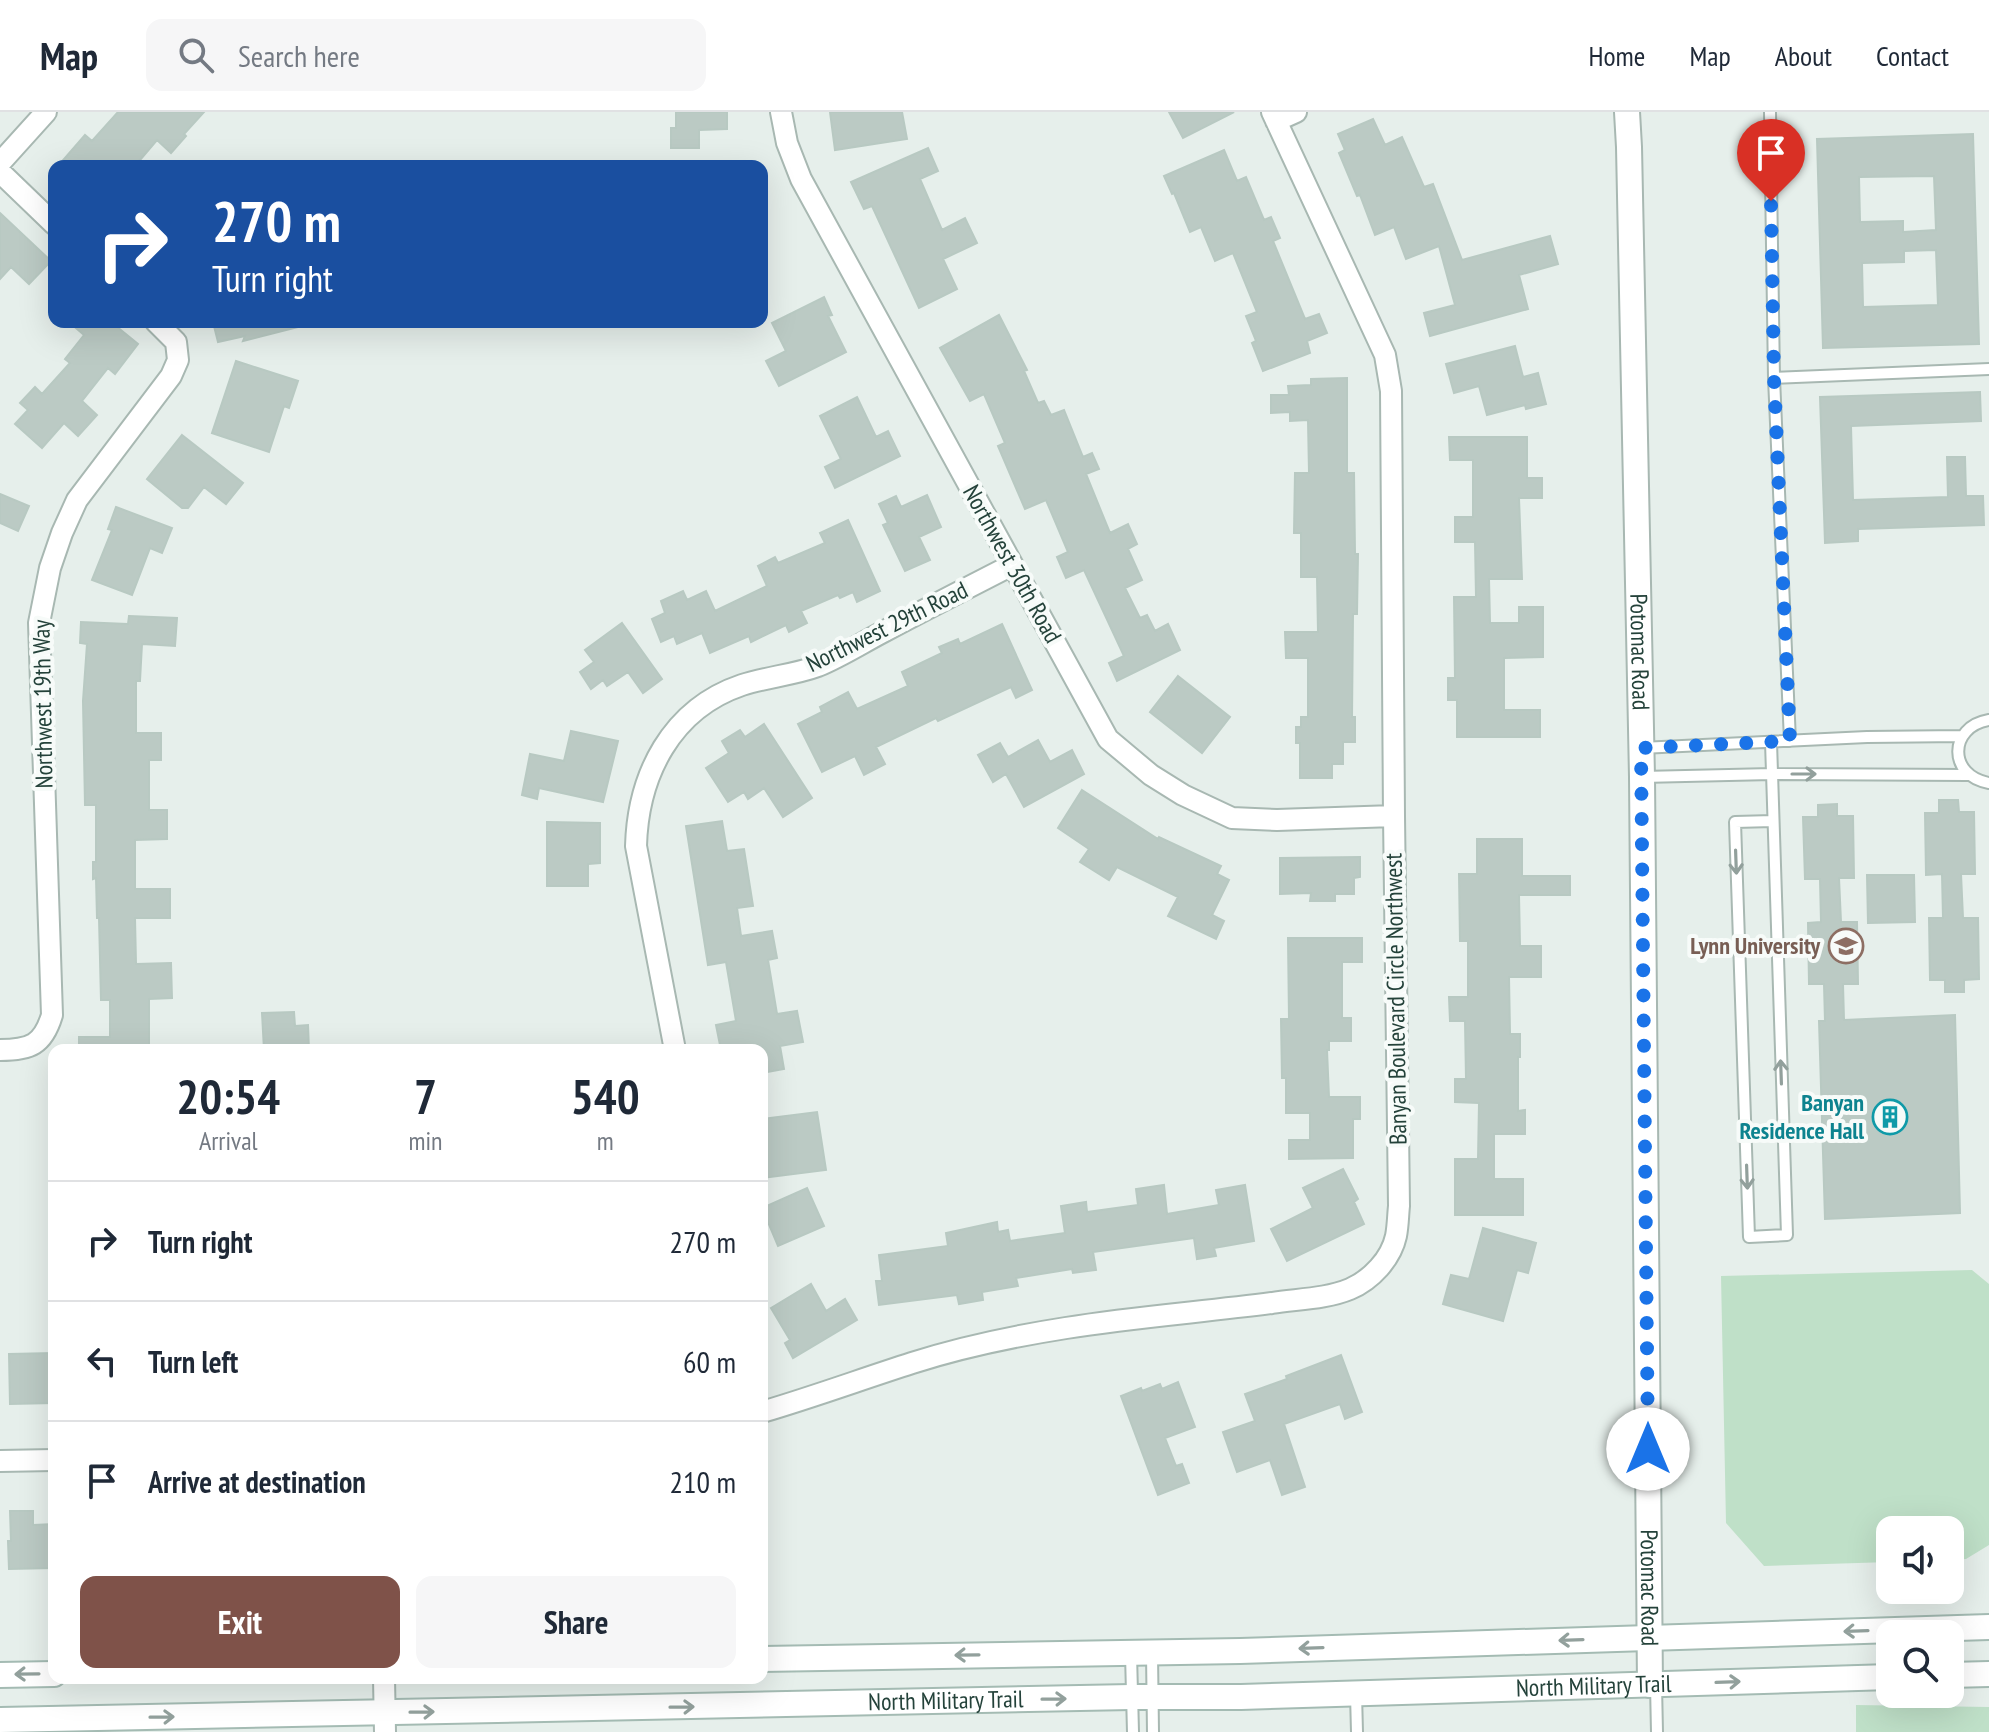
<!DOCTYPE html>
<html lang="en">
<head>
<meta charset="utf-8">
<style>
  :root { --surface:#fff; --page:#f6f6f7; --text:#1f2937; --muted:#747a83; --line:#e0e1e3; --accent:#7f5249 }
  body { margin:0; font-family:"PT Sans Narrow",sans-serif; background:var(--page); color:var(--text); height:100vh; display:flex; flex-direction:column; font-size:30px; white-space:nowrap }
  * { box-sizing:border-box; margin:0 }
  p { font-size:26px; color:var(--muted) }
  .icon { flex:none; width:44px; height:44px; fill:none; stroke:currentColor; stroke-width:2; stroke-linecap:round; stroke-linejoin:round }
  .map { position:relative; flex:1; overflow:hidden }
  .side { position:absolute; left:48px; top:932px; width:720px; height:640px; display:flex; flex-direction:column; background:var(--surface); border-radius:16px; box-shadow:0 8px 32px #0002 }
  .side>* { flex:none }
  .guide { position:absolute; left:48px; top:48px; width:720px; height:168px; border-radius:16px; box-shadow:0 8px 32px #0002; background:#1a4fa0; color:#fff; overflow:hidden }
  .buttons { position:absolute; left:1876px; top:1404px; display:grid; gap:16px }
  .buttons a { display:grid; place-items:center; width:88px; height:88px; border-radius:16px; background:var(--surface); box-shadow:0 8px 32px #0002; font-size:40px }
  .pin { position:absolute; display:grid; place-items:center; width:68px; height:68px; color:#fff; margin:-82px -34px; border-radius:50% 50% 50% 0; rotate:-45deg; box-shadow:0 0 8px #0007 }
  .pin .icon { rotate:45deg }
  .me { position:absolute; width:88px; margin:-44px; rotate:0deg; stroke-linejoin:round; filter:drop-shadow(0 0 6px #0008) }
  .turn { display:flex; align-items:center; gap:28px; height:168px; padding:0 32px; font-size:36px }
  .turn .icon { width:104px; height:104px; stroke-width:2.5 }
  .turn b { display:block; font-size:56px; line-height:68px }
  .eta { display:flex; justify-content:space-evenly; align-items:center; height:136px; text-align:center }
  .eta b { font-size:48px; font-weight:700; line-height:56px }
  .cta { display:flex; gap:16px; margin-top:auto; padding:16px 32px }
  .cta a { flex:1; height:92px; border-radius:16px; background:var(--accent); color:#fff; font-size:32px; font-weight:700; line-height:92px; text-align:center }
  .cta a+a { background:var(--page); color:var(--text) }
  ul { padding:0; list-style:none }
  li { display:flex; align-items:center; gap:24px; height:120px; padding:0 32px; border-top:2px solid var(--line) }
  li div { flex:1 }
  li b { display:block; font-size:30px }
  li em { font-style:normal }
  header { display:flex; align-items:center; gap:48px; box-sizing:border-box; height:112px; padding:0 40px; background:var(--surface); border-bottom:2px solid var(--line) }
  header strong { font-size:38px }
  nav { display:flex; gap:44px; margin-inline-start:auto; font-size:28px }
  .search { width:560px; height:72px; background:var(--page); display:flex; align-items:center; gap:20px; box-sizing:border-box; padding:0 28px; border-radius:16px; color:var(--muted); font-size:30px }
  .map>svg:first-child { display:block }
</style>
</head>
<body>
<header>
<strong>Map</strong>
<div class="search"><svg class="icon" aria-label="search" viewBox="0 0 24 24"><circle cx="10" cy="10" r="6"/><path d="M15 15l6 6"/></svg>Search here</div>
<nav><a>Home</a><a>Map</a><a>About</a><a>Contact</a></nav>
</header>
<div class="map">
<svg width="1989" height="1620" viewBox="0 0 1989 1620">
  <rect width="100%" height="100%" fill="#e6efeb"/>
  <!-- green -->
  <path fill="#bfe0c8" d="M1972,1158L1989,1172V1433L1966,1447L1950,1448V1418H1890V1450L1764,1454L1726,1411L1721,1164Z
    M1856,1593L1989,1595V1620H1856Z"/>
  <!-- building -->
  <path fill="#bbcac4" stroke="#b8c9c2" stroke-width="2" fill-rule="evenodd" d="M118,0H204L184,22L186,24L171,41L157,28L135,54H58L85,23L92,29Z
    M676,0H727V17L699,18V36H671V16H676Z
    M830,0H902L907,27L835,38Z
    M1169,0H1234L1183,26Z
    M1373,7L1385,33L1402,25L1424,75L1433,72L1462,148L1550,124L1558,152L1519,163L1528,197L1430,224L1424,201L1455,193L1439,134L1406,147L1394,115L1375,123L1360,83L1357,84L1339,41L1345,38L1338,22Z
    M1973,22L1979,232L1823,236L1817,27ZM1934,64L1936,118L1903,120V109L1860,110L1859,65ZM1936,138L1938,193L1863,195L1862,151L1904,150V139Z
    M928,36L938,59L920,67L942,118L965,106L977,131L943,147L957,177L919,196L872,94L864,97L851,70Z
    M1224,38L1237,69L1246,65L1264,108L1271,105L1280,126L1273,129L1305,207L1319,202L1327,221L1307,229L1310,241L1263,259L1252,231L1256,229L1246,204L1257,200L1233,141L1215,149L1201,115L1190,120L1174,81L1172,82L1164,64Z
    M0,101L51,149L29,172L11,155L0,167Z
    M824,185L832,203L828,204L846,240L779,274L766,249L786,239L772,211Z
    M999,203L1027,258L1024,259L1038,291L1044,289L1051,303L1064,298L1083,345L1092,341L1099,357L1086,362L1110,421L1128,412L1137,432L1128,437L1142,468L1125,476L1140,506L1147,503L1155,519L1168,512L1180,538L1117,569L1109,551L1124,544L1084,458L1066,466L1057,445L1068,440L1046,388L1025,397L998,334L1005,331L984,282L970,289L940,236Z
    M69,210H111L138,232L115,262L108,256L82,289L97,303L78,324L64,311L42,336L15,312L28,298L20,291L35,275L42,282L70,251L65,247L84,223Z
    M213,210H297L298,215L243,229L245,224L218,230Z
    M1515,234L1523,265L1538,261L1546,292L1526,297L1525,293L1487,303L1479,274L1454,281L1446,252Z
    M236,249L298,269L289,296L284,294L269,340L212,321Z
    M1347,266V361H1354L1355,442H1358L1357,502H1353L1352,605H1355V630H1343V652H1332V666H1300V631H1296V615H1301V605H1308V546H1286L1285,520H1318L1317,465H1301V421H1294L1295,361H1309L1308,308L1290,309V300L1271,301V283H1289L1288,274L1311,273V267Z
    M1980,280L1981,309L1851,314L1853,388L1948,385L1947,345H1965L1966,384H1983L1984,413L1858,417V429L1825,431L1820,285Z
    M857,285L876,325L888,319L900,344L835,376L825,355L841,347L820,304Z
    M182,323L243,371L226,392L204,375L188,396H182L147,367Z
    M1449,325H1527V366H1542V386H1519L1522,467H1489L1490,511H1519V495H1543V545L1504,546V598H1540V625H1457V588H1448V566H1455L1454,485H1476L1475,430H1455V405H1473V348H1450Z
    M0,382L29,394L18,419L0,411Z
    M927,383L941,415L919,425L930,448L905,459L883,413L888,411L879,392L896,384L901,395Z
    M116,395L172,416L162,441L150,436L132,483L92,468L112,418L108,417Z
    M848,408L880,479L857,490L853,480L840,486L838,483L801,499L807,511L789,520L786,513L751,530L749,524L710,541L702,521L677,532L674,524L661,530L652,507L665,501L661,489L683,479L687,488L706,479L715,499L767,474L758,454L775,445L778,451L825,431L820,421Z
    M129,504L177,506L175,534L142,532L140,569H136V621H161V648H149V698H167V727L135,728V777H170V806H135L136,852L171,851L172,886L149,887V938H79V925H110V888H101L99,806H97L96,766L93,767V750H96V693H85L83,589L87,532L80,531L81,510L128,512Z
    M622,511L662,567L643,581L628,560L607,574L603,568L591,577L580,560L594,550L585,538Z
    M1002,512L1032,578L1016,586L1011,575L938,609L936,606L876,635L885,652L864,663L855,644L822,660L798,612L822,600L820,595L848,580L857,597L908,574L902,560L942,541L939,535L958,527L960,532Z
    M1178,564L1230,605L1202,641L1150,600Z
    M764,612L812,686L783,705L764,676L748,687L744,680L728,690L706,656L729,641L722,629L740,618L745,625Z
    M571,619L618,629L603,690L539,676L537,687L522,683L530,642L564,649Z
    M1038,628L1050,650L1072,638L1084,662L1024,695L1006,662L993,670L978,643L1000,631L1008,645Z
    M1082,678L1158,727L1159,725L1221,754L1217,762L1229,768L1212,803L1224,809L1216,827L1168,804L1178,785L1117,755L1109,768L1080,750L1089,737L1058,716Z
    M1939,688H1958L1959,700H1974L1975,762H1961L1963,806H1978L1979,867L1964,868V880H1945V868H1930L1929,806H1943L1942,762L1926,763L1925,701H1939Z
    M1837,692V704H1853L1854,766H1839L1841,810H1857L1858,872H1843L1844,908L1955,903L1960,1101L1825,1107L1819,909H1825L1824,872H1809L1808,811L1821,810L1820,767H1805L1803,705H1818V693Z
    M722,709L727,739L744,737L753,794L737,796L741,824L772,819L777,846L768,848L777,902L797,899L803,930L780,934L784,957L762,961V938H721L716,913L736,909L726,850L708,853L686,714Z
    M547,710L600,711V751L588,752V774H547Z
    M1477,727H1522V764H1570V783H1519L1520,834H1541V865H1509L1510,922H1520V945H1518V999L1525,998V1022H1494V1067H1523V1103H1455V1047H1478L1479,991L1455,990V967H1466L1465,909H1450L1449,885H1468V829H1460L1459,762H1477Z
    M1360,745V765L1354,766V782H1335V789H1310L1311,781L1280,782V746Z
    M1867,763H1914L1915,810L1868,811Z
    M1288,826H1362V850H1342V906H1351V929H1329V938H1327L1329,985H1360V1007H1353V1046L1289,1047V1028H1310V1001H1286V966H1282L1281,907H1289Z
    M294,900L295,914L308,913L309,938H264L262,901Z
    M817,1000L826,1058L762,1066V1007Z
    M1343,1057L1358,1087L1354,1090L1364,1112L1287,1149L1271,1117L1313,1096L1303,1076Z
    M1164,1073L1167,1102L1219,1093L1216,1078L1245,1073L1254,1129L1214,1136L1216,1144L1197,1147L1194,1126L1093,1140L1096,1158L1073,1161L1072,1157L1016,1166L1018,1174L982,1180L983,1188L959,1192L957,1183L879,1193L876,1169H882L879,1143L948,1134L946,1121L997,1110L998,1120L1008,1118L1010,1129L1065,1121L1061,1094L1086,1090L1087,1100L1138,1093L1136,1077Z
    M807,1076L824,1114L778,1134L762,1096Z
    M1483,1116L1536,1131L1528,1161L1517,1158L1503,1209L1443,1192L1451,1163L1469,1167Z
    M811,1172L826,1199L845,1187L857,1208L793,1246L785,1231L790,1228L771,1196Z
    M54,1241V1291L10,1292L9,1242Z
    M1341,1243L1362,1300L1345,1307L1340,1292L1284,1312L1305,1375L1282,1383L1270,1348L1237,1360L1223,1320L1255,1309L1245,1282L1287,1267L1286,1264Z
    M1178,1270L1195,1315L1165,1326L1176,1354L1182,1352L1189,1371L1158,1383L1121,1284L1141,1276L1142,1279L1160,1272L1162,1277Z
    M10,1399H33V1413L54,1412V1456L9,1457L8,1429H11Z"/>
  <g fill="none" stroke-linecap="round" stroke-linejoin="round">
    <!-- service casing -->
    <g stroke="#a8b8b2" stroke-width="14">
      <path id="service" d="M1770,0L1774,266L1790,629
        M1774,266L1989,257
        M1989,608C1948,615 1948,664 1989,671
        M1771,630L1787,1123L1749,1125L1735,710L1773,709
        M1641,636L1867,625L1962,624
        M1642,665L1772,662L1968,663
        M1131,1542L1133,1620
        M1152,1542L1153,1620
        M1656,1573L1657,1620
        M1356,1582L1357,1620"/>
    </g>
    <!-- minor casing -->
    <g stroke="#a8b8b2" stroke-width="24">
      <path id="minor" d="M781,0L787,31L801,67L1108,627L1151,663L1183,683L1232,706L1277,708L1394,704
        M1276,9L1296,0
        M0,51L46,0
        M0,60L54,112
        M0,938C30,938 43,933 52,903L39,511L50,456L62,421L77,388L171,264L178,248L176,230L156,210
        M675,938L636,734C638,663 671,597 742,573C766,565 794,563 818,554C840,545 862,531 883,520C926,497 969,475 1012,453
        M762,1300C813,1285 862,1267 912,1251C962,1235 1015,1224 1066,1216C1135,1205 1203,1200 1272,1191C1297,1187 1326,1187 1350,1177C1371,1168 1391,1147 1396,1124C1398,1114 1398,1103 1399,1094L1394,704L1391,279L1385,243L1272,0
        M0,1349L54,1348
        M384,1566L385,1620"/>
    </g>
    <!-- tertiary casing -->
    <g stroke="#a8b8b2" stroke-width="28">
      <g id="tertiary">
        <path id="s1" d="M1627,0L1629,35L1642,665L1650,1573"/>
      </g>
    </g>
    <!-- secondary casing -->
    <g stroke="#a4bbb3" stroke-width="28">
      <g id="secondary">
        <path d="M762,1547L1240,1539L1989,1515"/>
        <path d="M0,1563L54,1562"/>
        <path d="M1950,1563L1989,1562"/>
        <path id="s2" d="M0,1608L1131,1585H1241L1890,1565"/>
      </g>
    </g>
    <!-- service -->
    <use href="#service" stroke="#fff" stroke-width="10"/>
    <!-- minor -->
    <use href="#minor" stroke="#fff" stroke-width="20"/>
    <!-- tertiary -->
    <use href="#tertiary" stroke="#fff" stroke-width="24"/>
    <!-- secondary -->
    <use href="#secondary" stroke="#fff" stroke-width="24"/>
  </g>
  <!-- one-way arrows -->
  <defs><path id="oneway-shaft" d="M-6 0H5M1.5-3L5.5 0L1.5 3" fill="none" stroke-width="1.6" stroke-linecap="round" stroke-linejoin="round" transform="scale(2)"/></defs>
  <g stroke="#92a09c">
    <use href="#oneway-shaft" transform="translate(1804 662)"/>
    <use href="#oneway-shaft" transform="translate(1736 750) rotate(88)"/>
    <use href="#oneway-shaft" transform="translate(1781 960) rotate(-92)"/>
    <use href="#oneway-shaft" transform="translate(1747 1065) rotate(88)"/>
    <use href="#oneway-shaft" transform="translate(1856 1519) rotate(178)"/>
    <use href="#oneway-shaft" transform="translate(1571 1528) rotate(178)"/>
    <use href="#oneway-shaft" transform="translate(1311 1536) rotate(178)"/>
    <use href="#oneway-shaft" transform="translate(967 1543) rotate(179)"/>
    <use href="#oneway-shaft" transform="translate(27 1562) rotate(179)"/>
    <use href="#oneway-shaft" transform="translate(1728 1570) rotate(-2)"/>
    <use href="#oneway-shaft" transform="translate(1054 1587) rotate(-1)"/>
    <use href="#oneway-shaft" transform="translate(682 1595) rotate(-1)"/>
    <use href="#oneway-shaft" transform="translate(422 1600) rotate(-1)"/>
    <use href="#oneway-shaft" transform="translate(162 1605) rotate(-1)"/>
  </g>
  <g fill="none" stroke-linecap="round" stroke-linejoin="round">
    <!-- route -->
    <path stroke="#1a73e8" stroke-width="14" stroke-dasharray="0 25.2" d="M1648,1337L1641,636L1790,629L1774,266L1771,89"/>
  </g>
  <!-- icons -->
  <defs>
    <g id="university-ring" transform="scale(1.8)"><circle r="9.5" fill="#f7fbf9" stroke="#8d6e63" stroke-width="1.5"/><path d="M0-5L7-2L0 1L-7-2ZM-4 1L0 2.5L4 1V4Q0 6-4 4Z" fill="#8d6e63"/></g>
    <g id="building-ring" transform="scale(1.8)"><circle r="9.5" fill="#f7fbf9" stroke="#0f9aa8" stroke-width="1.5"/><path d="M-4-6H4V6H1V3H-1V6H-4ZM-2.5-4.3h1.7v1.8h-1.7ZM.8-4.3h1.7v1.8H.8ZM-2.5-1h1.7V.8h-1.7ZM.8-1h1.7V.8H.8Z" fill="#0f9aa8"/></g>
  </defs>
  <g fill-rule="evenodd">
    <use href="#university-ring" x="1846" y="834"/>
    <use href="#building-ring" x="1890" y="1005"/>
  </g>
  <g text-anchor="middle" stroke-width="8" stroke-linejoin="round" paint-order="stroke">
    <!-- street labels -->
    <g font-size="24" fill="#24423a" stroke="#f7fbf9">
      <text transform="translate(1012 452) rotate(61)" y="8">Northwest 30th Road</text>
      <text transform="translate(887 515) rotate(-26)" y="8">Northwest 29th Road</text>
      <text dy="8" stroke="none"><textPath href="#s1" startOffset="540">Potomac Road</textPath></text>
      <text transform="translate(43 592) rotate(-91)" y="8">Northwest 19th Way</text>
      <text transform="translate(1396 887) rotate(-91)" y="8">Banyan Boulevard Circle Northwest</text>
      <text dy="8" stroke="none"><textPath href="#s1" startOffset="1476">Potomac Road</textPath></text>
      <text dy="8" stroke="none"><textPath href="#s2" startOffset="1594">North Military Trail</textPath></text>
      <text dy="8" stroke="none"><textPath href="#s2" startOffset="946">North Military Trail</textPath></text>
    </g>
    <!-- education labels -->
    <g font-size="24" font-weight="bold" fill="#785e54" stroke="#f7fbf9" text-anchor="end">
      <text x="1820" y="842">Lynn University</text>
    </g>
    <!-- culture labels -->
    <g font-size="24" font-weight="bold" fill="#0d838f" stroke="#f7fbf9" text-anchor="end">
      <text x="1864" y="999">Banyan<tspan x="1864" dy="28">Residence Hall</tspan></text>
    </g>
  </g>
</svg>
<div class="buttons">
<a><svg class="icon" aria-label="sound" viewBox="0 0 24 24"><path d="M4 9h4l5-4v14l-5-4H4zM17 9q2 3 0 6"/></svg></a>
<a><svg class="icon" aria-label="search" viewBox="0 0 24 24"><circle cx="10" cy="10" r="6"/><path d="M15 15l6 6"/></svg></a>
</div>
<div class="pin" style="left:1771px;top:89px;background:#d93025"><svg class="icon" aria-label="arrive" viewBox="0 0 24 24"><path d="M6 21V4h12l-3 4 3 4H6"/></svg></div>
<svg class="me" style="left:1648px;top:1337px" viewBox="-20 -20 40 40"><circle r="19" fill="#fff"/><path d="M0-13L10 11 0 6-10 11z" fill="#1a73e8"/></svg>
<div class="guide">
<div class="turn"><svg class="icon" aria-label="right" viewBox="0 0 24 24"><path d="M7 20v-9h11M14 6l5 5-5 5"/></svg><div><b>270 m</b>Turn right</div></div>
</div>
<section class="side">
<div class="eta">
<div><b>20:54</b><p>Arrival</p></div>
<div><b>7</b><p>min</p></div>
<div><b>540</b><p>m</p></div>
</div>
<ul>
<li><svg class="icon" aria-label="right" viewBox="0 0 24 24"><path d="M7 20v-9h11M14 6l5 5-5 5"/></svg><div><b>Turn right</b></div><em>270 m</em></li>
<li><svg class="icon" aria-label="left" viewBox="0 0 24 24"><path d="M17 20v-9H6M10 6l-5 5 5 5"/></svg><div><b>Turn left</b></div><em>60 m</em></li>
<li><svg class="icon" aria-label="arrive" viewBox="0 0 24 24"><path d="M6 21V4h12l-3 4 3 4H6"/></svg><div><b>Arrive at destination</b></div><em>210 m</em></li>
</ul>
<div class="cta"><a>Exit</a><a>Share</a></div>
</section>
</div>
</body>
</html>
